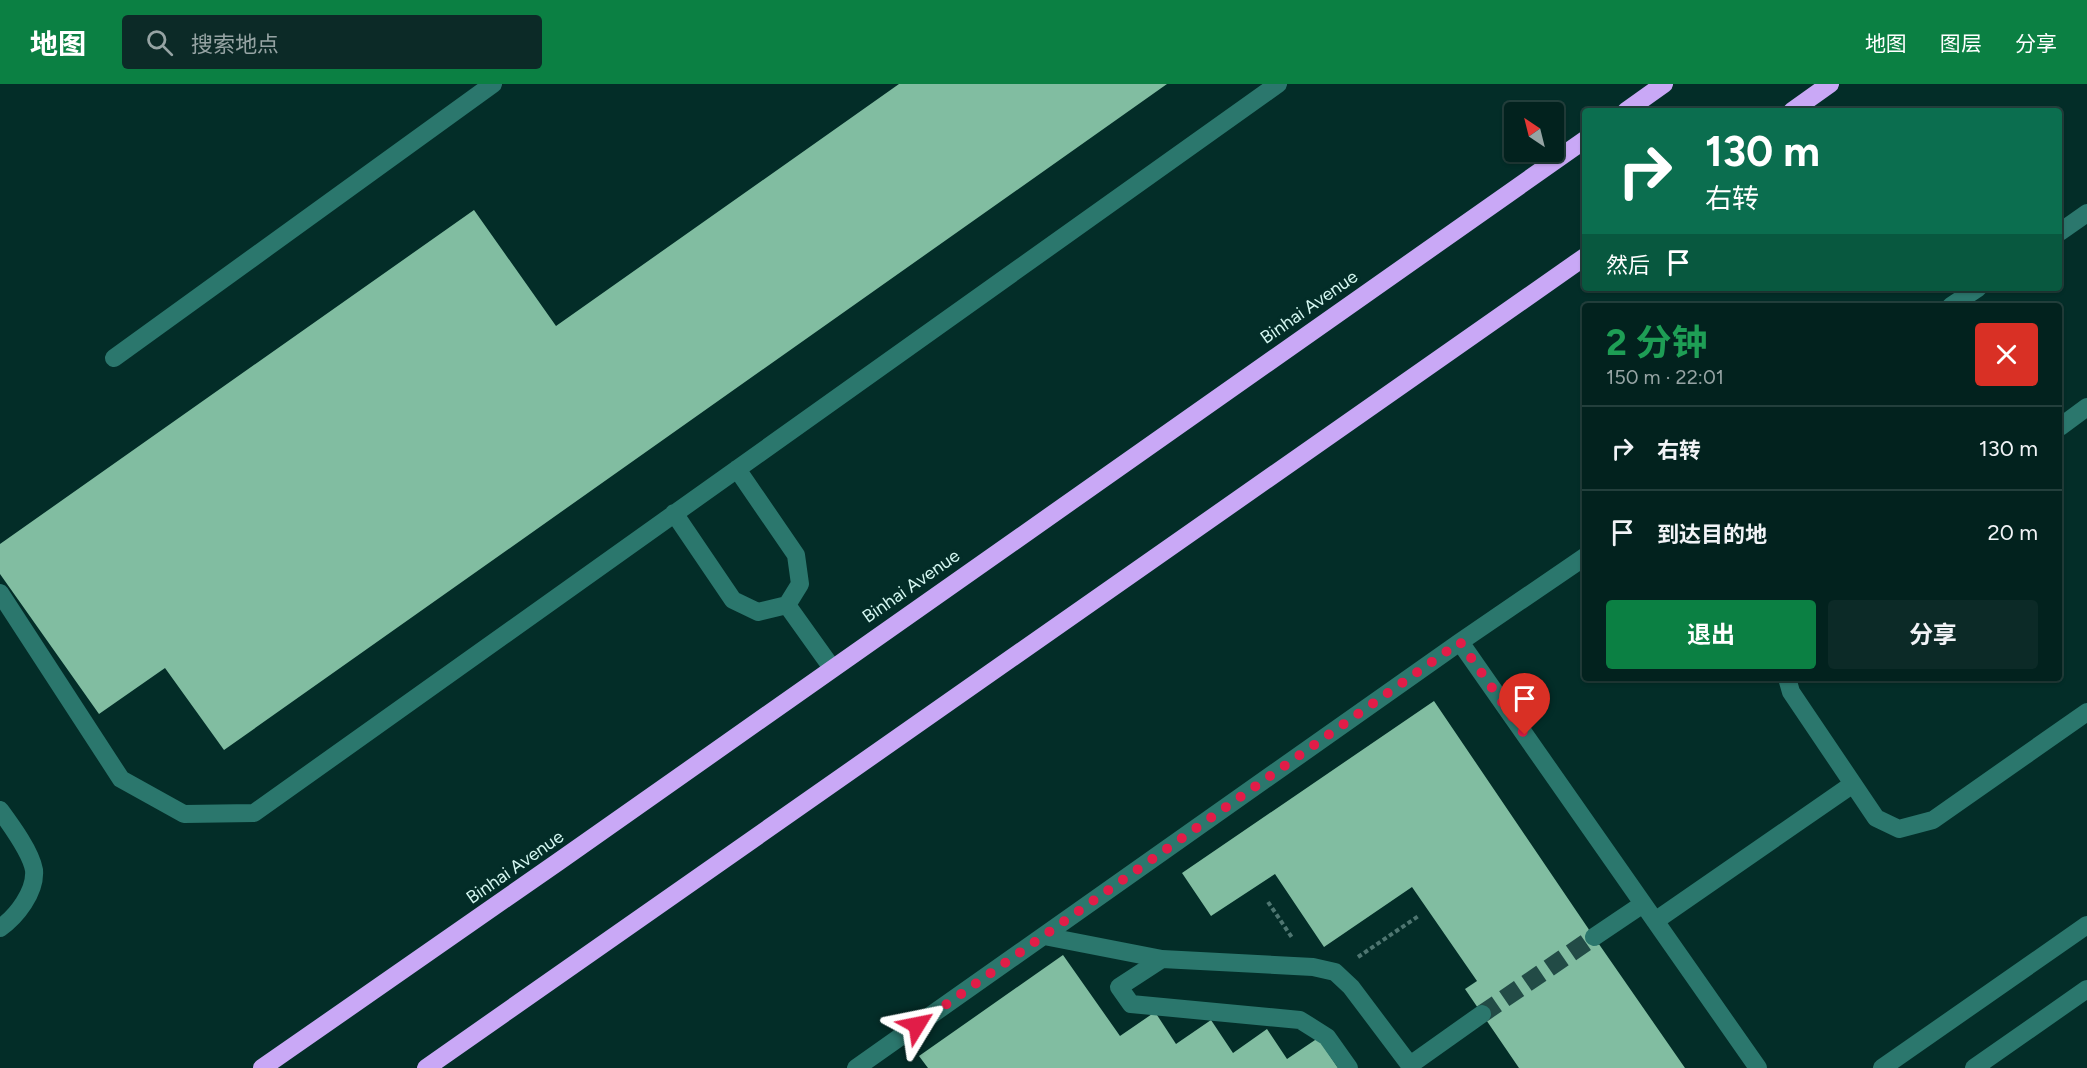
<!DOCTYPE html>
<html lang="zh">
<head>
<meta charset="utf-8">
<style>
  :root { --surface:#02221e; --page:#0c2a27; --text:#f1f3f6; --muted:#96a4a4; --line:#233f3c; --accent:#0b8043 }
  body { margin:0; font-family:Figtree,"Noto Sans SC",sans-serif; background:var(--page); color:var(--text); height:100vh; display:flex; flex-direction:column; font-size:22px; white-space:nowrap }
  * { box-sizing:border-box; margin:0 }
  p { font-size:20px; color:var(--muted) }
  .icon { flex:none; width:33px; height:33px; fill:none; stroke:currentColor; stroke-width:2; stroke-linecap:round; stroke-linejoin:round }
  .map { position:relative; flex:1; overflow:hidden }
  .sheet { position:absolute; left:1582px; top:219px; width:480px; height:378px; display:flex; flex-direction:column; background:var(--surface); border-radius:6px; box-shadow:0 2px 4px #0004,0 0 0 2px var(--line) }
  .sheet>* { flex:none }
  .guide { position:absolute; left:1582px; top:24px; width:480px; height:183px; border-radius:6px; box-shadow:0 2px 4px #0004,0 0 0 2px var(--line); background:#0b6e4f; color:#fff; overflow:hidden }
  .needle { width:39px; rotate:325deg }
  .buttons { position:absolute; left:1504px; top:18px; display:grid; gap:12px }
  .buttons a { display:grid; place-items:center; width:60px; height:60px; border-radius:6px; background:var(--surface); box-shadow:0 2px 4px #0004,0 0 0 2px var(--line); font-size:30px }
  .pin { position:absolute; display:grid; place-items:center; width:51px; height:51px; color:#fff; margin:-62px -26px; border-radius:50% 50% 50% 0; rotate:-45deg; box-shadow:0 0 6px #0007 }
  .pin .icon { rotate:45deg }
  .me { position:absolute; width:66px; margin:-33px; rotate:55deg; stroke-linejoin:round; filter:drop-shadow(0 0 4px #0008) }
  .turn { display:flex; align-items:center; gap:21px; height:126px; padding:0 24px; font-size:27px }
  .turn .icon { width:78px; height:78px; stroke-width:2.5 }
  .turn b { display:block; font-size:42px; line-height:51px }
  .then { display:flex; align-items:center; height:57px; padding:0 24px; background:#0003; gap:12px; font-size:22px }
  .round { display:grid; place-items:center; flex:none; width:63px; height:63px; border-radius:6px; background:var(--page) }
  .summary { display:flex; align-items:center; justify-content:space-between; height:102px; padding:0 24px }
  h1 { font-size:36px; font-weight:700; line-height:45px; color:#1e9e55 }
  .primary-button { display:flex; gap:12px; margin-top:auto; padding:12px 24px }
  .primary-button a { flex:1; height:69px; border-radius:6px; background:var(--accent); color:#fff; font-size:24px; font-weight:700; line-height:69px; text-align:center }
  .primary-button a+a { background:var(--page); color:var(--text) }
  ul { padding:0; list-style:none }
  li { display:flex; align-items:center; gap:18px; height:84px; padding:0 24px; border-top:2px solid var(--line) }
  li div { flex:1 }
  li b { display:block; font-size:22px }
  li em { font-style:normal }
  header { display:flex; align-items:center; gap:36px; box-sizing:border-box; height:84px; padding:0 30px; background:var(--accent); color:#fff }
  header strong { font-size:28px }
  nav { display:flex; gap:33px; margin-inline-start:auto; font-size:21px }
  .search { width:420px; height:54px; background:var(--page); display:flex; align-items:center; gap:15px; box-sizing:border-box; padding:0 21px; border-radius:6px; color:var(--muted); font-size:22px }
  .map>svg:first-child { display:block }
</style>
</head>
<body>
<header>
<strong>地图</strong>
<div class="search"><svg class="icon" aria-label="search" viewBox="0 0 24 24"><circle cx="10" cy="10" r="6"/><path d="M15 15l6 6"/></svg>搜索地点</div>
<nav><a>地图</a><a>图层</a><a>分享</a></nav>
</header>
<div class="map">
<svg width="2087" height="984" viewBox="0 0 2087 984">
  <rect width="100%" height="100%" fill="#032d28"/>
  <!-- building -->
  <path fill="#81bda1" d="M899,0H1167L224,666L165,584L99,630L0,490V460L474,126L556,242Z
    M1434,617L1594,853L1685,984H1519L1465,905L1477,897L1412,803L1324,863L1275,790L1211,832L1182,789Z
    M1063,871L1120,952L1155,928L1176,960L1211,936L1233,969L1267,945L1287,975L1318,954L1338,984H928L919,972Z"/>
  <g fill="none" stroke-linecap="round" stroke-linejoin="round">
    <!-- street-tunnel -->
    <path stroke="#224b46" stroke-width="18" stroke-dasharray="18 9" stroke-linecap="butt" d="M1482,930L1594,853"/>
    <!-- path -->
    <path stroke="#4f7671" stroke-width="4" stroke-dasharray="4.5 3" stroke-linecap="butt" d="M1268,818L1293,855
      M1358,873L1420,831"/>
    <!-- street -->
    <path stroke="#2b776d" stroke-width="18" d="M2060,148L2087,129
      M1951,222L1978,204
      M114,274L493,0
      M2060,343L2087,323
      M674,429L733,516L758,528L787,521L800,500L796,471L737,385
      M0,509L121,695L184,730L254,729L1278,0
      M787,521L832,584
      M1460,558L1758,984
      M1787,594L1791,608L1876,734L1899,745L1933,736L2087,628
      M0,726C11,741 31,768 34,786C36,808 16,833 0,844
      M1655,837L1853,700
      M1044,852L1162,875
      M1594,853L1643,820
      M1410,981L1482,930
      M856,984L1460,558L1586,472
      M1349,984L1327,953L1300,936L1131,920L1119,903L1162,875L1313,883L1335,888L1351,903L1412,984
      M1882,984L2087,841
      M1974,984L2087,905"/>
    <!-- highway -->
    <path stroke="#c9a8f6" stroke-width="18" d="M1626,27L1664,0
      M1792,27L1830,0
      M262,984L558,778L1586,55
      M426,984L1586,172"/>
  </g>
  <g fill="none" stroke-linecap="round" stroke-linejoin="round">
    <!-- route -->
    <path stroke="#e11d48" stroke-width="10" stroke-dasharray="0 18" d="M917,941L1460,558L1525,651"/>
  </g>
  <g text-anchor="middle" stroke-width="6" stroke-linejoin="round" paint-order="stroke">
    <!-- street labels -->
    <g font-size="18" fill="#d4f7f1" stroke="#032d28">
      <text transform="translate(1309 223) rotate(-35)" y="6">Binhai Avenue</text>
      <text transform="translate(911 502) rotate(-35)" y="6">Binhai Avenue</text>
      <text transform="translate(515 783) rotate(-35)" y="6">Binhai Avenue</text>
    </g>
  </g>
</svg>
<div class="buttons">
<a><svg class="needle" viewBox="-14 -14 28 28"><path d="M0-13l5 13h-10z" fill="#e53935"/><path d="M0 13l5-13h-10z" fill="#96a4a4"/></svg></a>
</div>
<div class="pin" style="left:1525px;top:651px;background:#d93025"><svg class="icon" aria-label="arrive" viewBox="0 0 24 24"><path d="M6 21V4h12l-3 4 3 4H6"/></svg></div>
<svg class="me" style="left:917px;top:941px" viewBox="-20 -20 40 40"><path d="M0-17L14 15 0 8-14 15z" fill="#e11d48" stroke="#fff" stroke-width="4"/></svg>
<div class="guide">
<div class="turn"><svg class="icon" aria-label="right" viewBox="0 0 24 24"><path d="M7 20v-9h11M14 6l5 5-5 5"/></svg><div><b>130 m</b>右转</div></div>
<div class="then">然后<svg class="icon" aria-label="arrive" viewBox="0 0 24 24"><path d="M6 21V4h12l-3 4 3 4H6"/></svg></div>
</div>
<section class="sheet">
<div class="summary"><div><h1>2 分钟</h1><p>150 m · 22:01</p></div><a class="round" style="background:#d93025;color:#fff"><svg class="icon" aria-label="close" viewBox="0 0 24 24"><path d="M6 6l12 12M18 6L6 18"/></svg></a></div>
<ul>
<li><svg class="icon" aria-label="right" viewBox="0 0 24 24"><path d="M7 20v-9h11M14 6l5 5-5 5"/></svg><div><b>右转</b></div><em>130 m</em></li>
<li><svg class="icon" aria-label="arrive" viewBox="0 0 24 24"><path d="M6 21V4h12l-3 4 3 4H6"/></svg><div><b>到达目的地</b></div><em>20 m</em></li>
</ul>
<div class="primary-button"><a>退出</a><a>分享</a></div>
</section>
</div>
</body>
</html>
